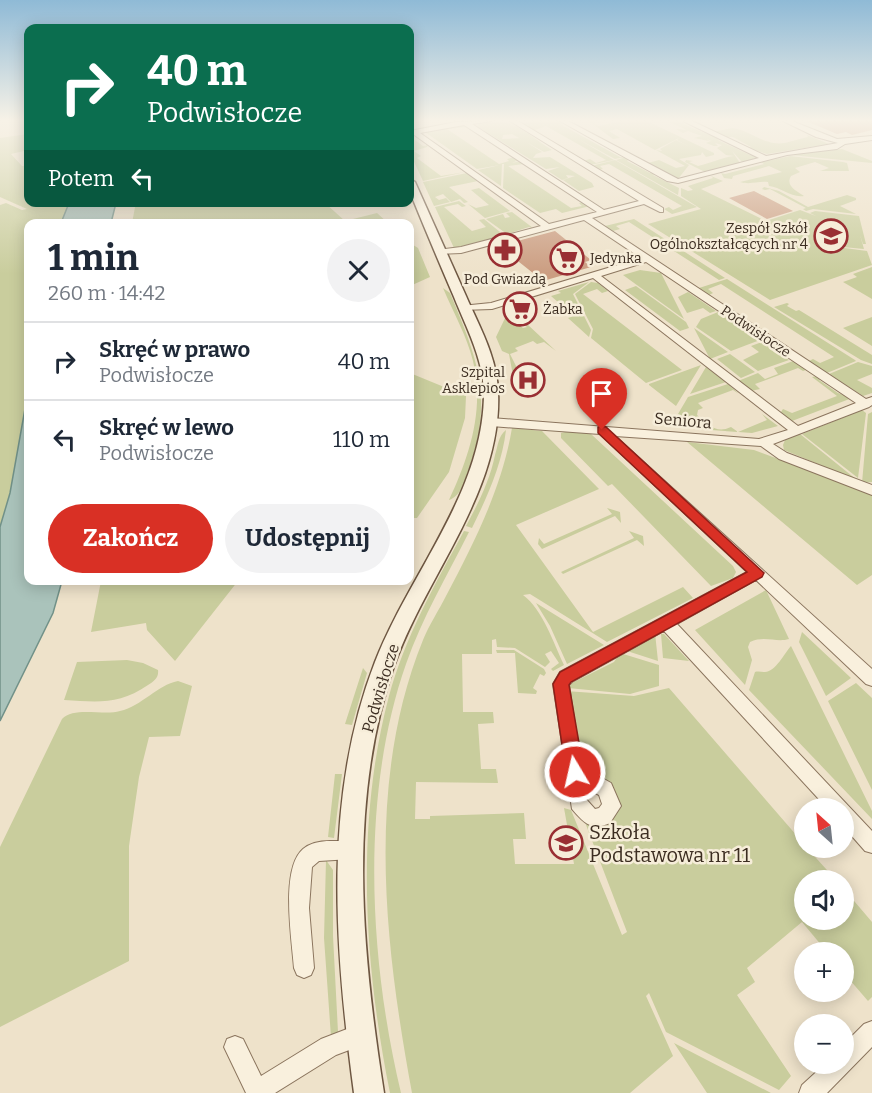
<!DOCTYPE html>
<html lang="pl">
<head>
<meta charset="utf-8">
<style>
  :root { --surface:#fff; --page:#f2f2f3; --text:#1f2937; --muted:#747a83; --line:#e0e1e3; --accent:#d93025 }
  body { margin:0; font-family:Bitter,serif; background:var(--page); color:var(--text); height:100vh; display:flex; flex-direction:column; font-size:22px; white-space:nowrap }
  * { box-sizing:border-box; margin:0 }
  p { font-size:20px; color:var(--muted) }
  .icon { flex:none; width:33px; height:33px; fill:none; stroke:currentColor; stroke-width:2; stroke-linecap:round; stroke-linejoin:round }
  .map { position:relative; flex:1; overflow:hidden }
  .details { position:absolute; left:24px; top:219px; width:390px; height:366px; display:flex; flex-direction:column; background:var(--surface); border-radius:12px; box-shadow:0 3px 15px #0003 }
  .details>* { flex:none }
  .hud { position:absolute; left:24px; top:24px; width:390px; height:183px; border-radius:12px; box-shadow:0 3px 15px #0003; background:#0b6e4f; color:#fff; overflow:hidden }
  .needle { width:39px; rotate:333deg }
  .controls { position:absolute; left:794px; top:798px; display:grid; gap:12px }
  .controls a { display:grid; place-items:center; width:60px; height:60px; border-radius:50%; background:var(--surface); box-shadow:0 3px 15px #0003; font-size:30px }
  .pin { position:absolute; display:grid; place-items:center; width:51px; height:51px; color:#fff; margin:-62px -26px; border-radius:50% 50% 50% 0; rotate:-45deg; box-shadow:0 0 6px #0007 }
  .pin .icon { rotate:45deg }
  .me { position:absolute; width:66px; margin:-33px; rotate:351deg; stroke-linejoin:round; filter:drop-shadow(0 0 4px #0008) }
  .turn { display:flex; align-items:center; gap:21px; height:126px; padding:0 24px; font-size:27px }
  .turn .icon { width:78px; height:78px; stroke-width:2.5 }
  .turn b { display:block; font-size:42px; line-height:51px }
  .then { display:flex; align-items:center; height:57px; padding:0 24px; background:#0003; gap:12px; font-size:22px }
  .round { display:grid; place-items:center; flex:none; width:63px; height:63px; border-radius:32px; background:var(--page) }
  .summary { display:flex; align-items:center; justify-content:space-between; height:102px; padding:0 24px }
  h1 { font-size:36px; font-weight:700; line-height:45px }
  .action { display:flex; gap:12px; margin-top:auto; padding:12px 24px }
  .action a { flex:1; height:69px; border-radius:36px; background:var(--accent); color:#fff; font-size:24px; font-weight:700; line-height:69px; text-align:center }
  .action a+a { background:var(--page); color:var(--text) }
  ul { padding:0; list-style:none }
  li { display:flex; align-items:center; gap:18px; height:78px; padding:0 24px; border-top:2px solid var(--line) }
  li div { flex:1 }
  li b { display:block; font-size:22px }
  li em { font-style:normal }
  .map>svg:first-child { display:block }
</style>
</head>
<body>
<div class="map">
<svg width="872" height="1093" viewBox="0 0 872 1093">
  <rect width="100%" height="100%" fill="#eee2ca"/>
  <!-- green -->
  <path fill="#c9cd9d" d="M532,121H560L563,123L560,124L620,157H625L615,159L578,139L614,160L590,165L583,161L590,159L596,163L606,160L546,126L532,131L521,125Z
    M589,121H596L593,123L599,126L621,121H647L714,153V155L706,157L702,152L701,155L679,159L689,165L678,179L648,163L659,160L676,168L685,166L656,150L662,151L660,149L676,140L688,146L677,140L679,138L655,150L617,129L609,131L620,138L613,139Z
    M678,121C692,128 704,133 719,138L718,140L750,155L754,154L756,158L742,162L732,151L740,163L705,172L685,162L686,160L693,161L689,162L698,166C711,163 724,157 734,156L726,155L717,148L722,145L715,143L718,146H714L706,143L711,141L707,139L709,141L694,138L702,136L688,131L683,133L676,129L687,130L669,122Z
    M502,122C517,123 534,139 552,150L544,152L512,134L503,135L502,139L520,138L542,152L536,154L533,158L550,157L592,183L594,187L579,191L563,180L575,176L566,175L568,178L562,180L548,171L560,167L546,169L480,128L475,127L480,123Z
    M458,125L467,127L447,129L499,164L509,161L507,159L514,157L519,160L512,163L520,161L524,164L508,166L571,208L582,206L579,203L583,202L590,206L562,213L556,209L540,213L503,188L504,164H502L501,186L478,170L500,165L477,169L425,132Z
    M732,128C748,130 759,141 774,143C785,145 797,139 808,137L807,135L829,144L767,154L747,148L751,147L733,137H724L713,132Z
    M28,134V150L11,154L22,166H28V202L50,203L48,207L68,206L61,223L28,224V392L10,493L0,527V205L6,203L22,210L27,209L0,197V138Z
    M410,135H415L411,137L423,146L428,145L427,147L414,151L421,156L417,158L441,176L465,172L423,181L410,153Z
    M842,149L872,161V163L791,155Z
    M790,156L843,162L847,163L849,171H820L829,168L815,162L795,168L800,172L791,176C785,186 797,191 804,196C791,198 781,187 769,186L768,182C758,181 750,185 740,182L782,172L769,166L733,176L732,179L724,178L721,173L725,174L764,164L761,162H763Z
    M626,157L630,159L627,161L650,173L653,172L656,174L653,175L679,188L678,195L616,160Z
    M615,160L697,207L672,214L664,209L669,207L673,210L682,206L609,164L600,166L603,169L598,170L591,166Z
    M467,173L478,181L449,187L468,202L464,203L460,199L451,202L443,194L435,197L439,200L446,198L450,202L434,206L423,182Z
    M711,176L723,181L701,189L766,221L800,210L816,216L810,213L815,211L859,216L866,244H863L860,235L864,249L822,245L867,251L872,265L770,300L648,224L701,209L681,196V188L688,191L693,190L688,186L713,178Z
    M764,187L779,191L808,207L847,195L856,198V200L840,206L856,214L813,209L806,211L803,209L806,208L770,189L765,190L762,189Z
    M479,188L510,211L485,218L468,204L476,208L489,205L471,190Z
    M459,201L466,206L462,207L458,204L444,207L472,231L486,227L479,220L484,219L505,236L454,248L435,207Z
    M136,202L325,203L345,221L377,213L388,223H132Z
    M512,212L533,228L529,227L507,234L486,219L503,214L505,218L510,217L506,213Z
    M634,219L725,278L719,280L629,222L616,226L620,229L613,231L605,226Z
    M410,243L418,248L430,277L410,286Z
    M872,267V299L843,282L857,277L853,274Z
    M640,270L661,273L684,319L623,275Z
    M727,279L855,360L856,361L827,373L809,361L813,359L820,363L834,357L721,284L708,289L713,293L709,295L699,288Z
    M589,282L573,294L591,330L589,337L568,318L574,316L551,296L561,293L558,291Z
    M591,282L598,283L608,291L602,293L597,289L583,294L682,370L646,383L591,338L593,329L575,294Z
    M636,286L686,322L689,328L680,331L625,290Z
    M443,288L450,293C478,360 494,399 468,471C464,482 461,496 449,500C469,457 485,410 473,361C467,336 453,312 443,288Z
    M688,292L716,311L710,313L703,308L687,313L678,297Z
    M787,303L789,304L787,306L796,311L799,310L872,355V364L861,360L774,307Z
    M718,312L759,340H760L731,351L696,327L701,319Z
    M507,314L523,328L527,327L524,325L527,324L556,351L544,342L537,344L533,341L515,348L518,351L510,354L517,368H526L518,371L520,385H511L514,381L509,354L502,351L496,337Z
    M872,317V346L843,328Z
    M694,328L728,352L710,359Z
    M762,342L789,360L758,371L743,360L759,352L751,346Z
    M730,354L755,372L741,378L717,359Z
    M796,360L809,369L803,371L798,368L755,384L760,389L751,391L738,381L758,373L765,379L778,374L774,368Z
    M858,362L872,366V374L857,380L872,388V393L863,396L829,374Z
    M701,365L676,406L649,385V384Z
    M706,367L726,382L690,394Z
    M410,373L466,396L465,418L449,472L417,518H410Z
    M817,376L823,378L819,380L838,393L852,398L792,421L781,412L783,409L792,413L837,396L812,377Z
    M728,384L739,394L733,390L698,403L703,408L698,410L697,415C709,425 716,434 731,427L738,432L767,420L762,414L778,426L752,433L698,429L678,414L688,397Z
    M862,410L866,413L858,478L802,434Z
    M872,412V482L862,483L868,414Z
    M512,428L542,431L599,489L516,525L593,632L683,587L693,598L607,642L530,594L523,595C543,610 553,642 564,665L553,671L551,669L559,663L551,651L545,654L550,662L545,667L515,648L497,647L496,639L492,640V654H462L463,712H493L494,723L478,724L481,769H496L498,783L416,782L415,819H430V816L524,813L526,839H513L515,864H574L564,808L571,810L622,935L627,932L583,817L613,815L580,768L566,691L634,696L669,688L804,844V848H807L836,880H804V920H843V888L872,922V997L868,1001L843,972V952H827L802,922L747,968L755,982L737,995L791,1076L779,1090L666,1032L649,993L646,996L673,1056L630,1093H412C385,946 365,783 423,640C429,625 439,610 446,596C474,543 502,488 512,428Z
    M506,430C502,465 487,497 472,528L466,526C478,504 490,480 495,455C498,446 498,436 506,430Z
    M569,431L591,434L733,566L736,572L733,578L711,586L612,484L608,486L561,438V433Z
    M800,434L857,480L784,450L783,445L785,440Z
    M687,442L754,450L872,493V575L857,585Z
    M607,508L620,512L621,523L615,516L542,549L538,544L539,538L544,544L612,514Z
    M464,531L469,532C447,576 422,618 406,664C360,795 369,959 401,1093H390C364,964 355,824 389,696C405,637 435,584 464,531Z
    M629,531L643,536L644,546L637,540L563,574L561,572L634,538Z
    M101,581V580L238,581L175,661L147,630L146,623L91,632Z
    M766,590L789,639C776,643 765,635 750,642L748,647L752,660L745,685L695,630Z
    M536,603L604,645L567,664L550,626Z
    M802,632L851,678L826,696L799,642Z
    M655,633L658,661L624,650Z
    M661,634H664L689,661L663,658Z
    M791,646L872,811V819L749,690L755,672C758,671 762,672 765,672C776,671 784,654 791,646Z
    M496,650H514L544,669L546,673L544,676L540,674L533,688L537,691L536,694L518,693L515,653H497Z
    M620,653L659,665V686L630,694L568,688L572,683L614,662Z
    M127,660L143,663L158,670C159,678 154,681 148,685C119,705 98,702 64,700L77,662Z
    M363,668L367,673L352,725L345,724Z
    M178,681L192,686L180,736L149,737L139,777L129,846V961L0,1027V847L62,719C74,706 104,716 120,711C142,706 157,685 178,681Z
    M856,683L872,698V790L828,701Z
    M335,774H342L334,838L328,837Z
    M326,860L333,870V936L338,1032L331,1037L324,938Z
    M674,1043L771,1093H707Z"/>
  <!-- water -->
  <path fill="#aac3bb" stroke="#719188" stroke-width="1.5" d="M69,203H116L111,223H61Z
    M28,392V580L62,581L53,613L0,721V527L10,493Z"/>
  <!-- building -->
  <path fill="#cb9d81" d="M806,121H872V130L852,135L846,132L837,134Z
    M754,191L793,211L767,219L729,198Z
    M555,231L591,260L585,262L591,267L543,281L499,246Z"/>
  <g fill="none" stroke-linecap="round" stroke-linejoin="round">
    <!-- street casing -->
    <g stroke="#8b755e" stroke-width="2">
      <path id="street" d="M492,121L472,124L604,210L639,201L510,121H518L663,208V212H660L644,204L592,218L866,399L872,397V405L869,407L773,444L787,453L872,485V495L779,459L761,446L615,436L872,669V686L866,684L756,580L677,624L872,831V853L865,851L843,826V808H827L664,631L572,682L569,685L581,766L611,783L621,806L610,823C591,831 584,823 572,809L553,684L560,672L747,572L600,434L491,426L485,422L491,418L759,439L788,430L593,278L492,309L461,310V306L491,303L641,258L584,220L461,253L437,254V250L461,247L541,226L413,134L410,135V131L456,122ZM464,125L597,212L549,224L420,133ZM646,262L856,403L798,426L601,276ZM584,787L599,795L602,804L599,808L595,809L586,799Z
        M560,121H568L678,179L759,158L683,121H692L766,156L838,143L816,137L783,121H792L837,139L872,136V140L845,144L837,149L787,155L678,183L667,181Z
        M330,841H351L358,843L360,850L358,857L351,859L319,861L312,867L309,908L314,968L311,975L304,978L297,975L294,968C292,940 280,869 303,849C310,843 321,841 330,841Z
        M872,1021V1047L827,1093H799L802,1085L825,1064H843V1045L864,1024Z
        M360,1024L368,1027L371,1035L368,1043L336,1055L275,1093H246L224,1047L227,1039L235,1036L243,1039L261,1076L321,1039Z"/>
    </g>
    <!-- secondary casing -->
    <g stroke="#6d5641" stroke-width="3">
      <path id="secondary" d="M410,179L415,182C432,220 449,258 466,296C479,326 497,357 498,391C503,491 426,575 394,666C347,803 362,952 384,1093H354C335,951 322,799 375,662C410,572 484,492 484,392C483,358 466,327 454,297C439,262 424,227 410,192Z"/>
    </g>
    <!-- street -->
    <use href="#street" fill="#f9f0dd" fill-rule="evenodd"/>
    <!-- secondary -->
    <use href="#secondary" fill="#f9f0dd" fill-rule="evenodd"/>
  </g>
  <!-- sky -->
  <linearGradient id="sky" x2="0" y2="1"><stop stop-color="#8fbad6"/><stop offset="0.44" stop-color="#f7f2e7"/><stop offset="1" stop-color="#f7f2e7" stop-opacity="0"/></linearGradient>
  <rect width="872" height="274" fill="url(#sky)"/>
  <!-- route -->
  <path fill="#d93025" stroke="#8d1f18" stroke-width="1.5" d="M602,426L606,427L764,573L762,577L571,682L569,685L584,772L581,778L575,781L569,778L566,772L553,684L560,672L747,572L598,433V427Z"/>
  <!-- icons -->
  <defs>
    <g id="school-ring" transform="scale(1.725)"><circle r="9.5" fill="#f6edd9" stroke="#992f33" stroke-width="1.5"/><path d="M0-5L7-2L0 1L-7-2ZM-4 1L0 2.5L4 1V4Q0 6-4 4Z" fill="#992f33"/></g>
    <g id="pharmacy-ring" transform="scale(1.725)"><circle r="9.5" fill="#f6edd9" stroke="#992f33" stroke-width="1.5"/><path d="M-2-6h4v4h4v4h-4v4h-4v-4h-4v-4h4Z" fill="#992f33"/></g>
    <g id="supermarket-ring" transform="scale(1.725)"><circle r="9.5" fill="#f6edd9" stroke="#992f33" stroke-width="1.5"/><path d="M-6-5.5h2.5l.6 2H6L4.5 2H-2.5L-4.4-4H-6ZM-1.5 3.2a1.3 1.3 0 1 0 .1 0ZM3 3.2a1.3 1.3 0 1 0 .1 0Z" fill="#992f33"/></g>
    <g id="hospital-ring" transform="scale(1.725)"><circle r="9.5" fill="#f6edd9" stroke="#992f33" stroke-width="1.5"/><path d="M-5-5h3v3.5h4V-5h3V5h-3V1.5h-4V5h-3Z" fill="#992f33"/></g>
  </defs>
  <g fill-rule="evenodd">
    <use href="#school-ring" x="831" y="236"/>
    <use href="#pharmacy-ring" x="505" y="250"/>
    <use href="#supermarket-ring" x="567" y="258"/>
    <use href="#supermarket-ring" x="520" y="309"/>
    <use href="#hospital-ring" x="528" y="380"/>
    <use href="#school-ring" x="566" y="843"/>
  </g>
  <g text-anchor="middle" stroke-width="5" stroke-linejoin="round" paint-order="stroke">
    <!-- far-poi labels -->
    <g font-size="14" fill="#3c2d21" stroke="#f6edd9" text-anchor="end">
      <text x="808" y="233">Zespół Szkół<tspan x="808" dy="16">Ogólnokształcących nr 4</tspan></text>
      <text x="590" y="263" text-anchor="start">Jedynka</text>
      <text x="505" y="284" text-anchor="middle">Pod Gwiazdą</text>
      <text x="543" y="314" text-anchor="start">Żabka</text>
      <text x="505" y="377">Szpital<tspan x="505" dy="16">Asklepios</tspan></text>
    </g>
    <!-- far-street labels -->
    <g font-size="14" fill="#3c2d21" stroke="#f6edd9">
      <text transform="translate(756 331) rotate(34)" y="5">Podwisłocze</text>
    </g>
    <!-- street labels -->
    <g font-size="16" fill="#3c2d21" stroke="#f6edd9">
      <text transform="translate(683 420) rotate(5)" y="6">Seniora</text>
      <text transform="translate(380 688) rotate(-73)" y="6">Podwisłocze</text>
    </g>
    <!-- near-poi labels -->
    <g font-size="20" fill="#3c2d21" stroke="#f6edd9" text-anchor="start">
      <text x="589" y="839">Szkoła<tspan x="589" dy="23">Podstawowa nr 11</tspan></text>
    </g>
  </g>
</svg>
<div class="controls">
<a><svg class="needle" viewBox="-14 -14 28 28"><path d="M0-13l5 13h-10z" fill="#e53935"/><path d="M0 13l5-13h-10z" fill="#747a83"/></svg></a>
<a><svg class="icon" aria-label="sound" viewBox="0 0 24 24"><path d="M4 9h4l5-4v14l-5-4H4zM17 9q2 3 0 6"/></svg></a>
<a>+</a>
<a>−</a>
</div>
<div class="pin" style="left:602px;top:430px;background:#d93025"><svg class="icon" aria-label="arrive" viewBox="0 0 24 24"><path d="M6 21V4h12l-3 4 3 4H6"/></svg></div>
<svg class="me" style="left:575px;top:772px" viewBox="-20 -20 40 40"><circle r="17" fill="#d93025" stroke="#fff" stroke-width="3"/><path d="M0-11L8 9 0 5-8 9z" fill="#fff"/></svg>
<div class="hud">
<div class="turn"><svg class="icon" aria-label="right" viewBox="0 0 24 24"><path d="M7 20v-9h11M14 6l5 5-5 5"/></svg><div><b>40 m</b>Podwisłocze</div></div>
<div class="then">Potem<svg class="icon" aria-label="left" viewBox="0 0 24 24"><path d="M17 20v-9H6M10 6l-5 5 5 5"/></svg></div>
</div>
<section class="details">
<div class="summary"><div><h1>1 min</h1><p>260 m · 14:42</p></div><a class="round"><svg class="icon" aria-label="close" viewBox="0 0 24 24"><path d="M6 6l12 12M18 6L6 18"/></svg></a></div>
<ul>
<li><svg class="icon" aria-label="right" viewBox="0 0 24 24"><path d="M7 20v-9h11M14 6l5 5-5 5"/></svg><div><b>Skręć w prawo</b><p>Podwisłocze</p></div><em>40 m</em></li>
<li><svg class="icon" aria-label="left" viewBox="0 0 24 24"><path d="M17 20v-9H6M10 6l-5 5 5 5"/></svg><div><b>Skręć w lewo</b><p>Podwisłocze</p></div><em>110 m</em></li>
</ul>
<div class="action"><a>Zakończ</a><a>Udostępnij</a></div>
</section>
</div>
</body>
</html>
